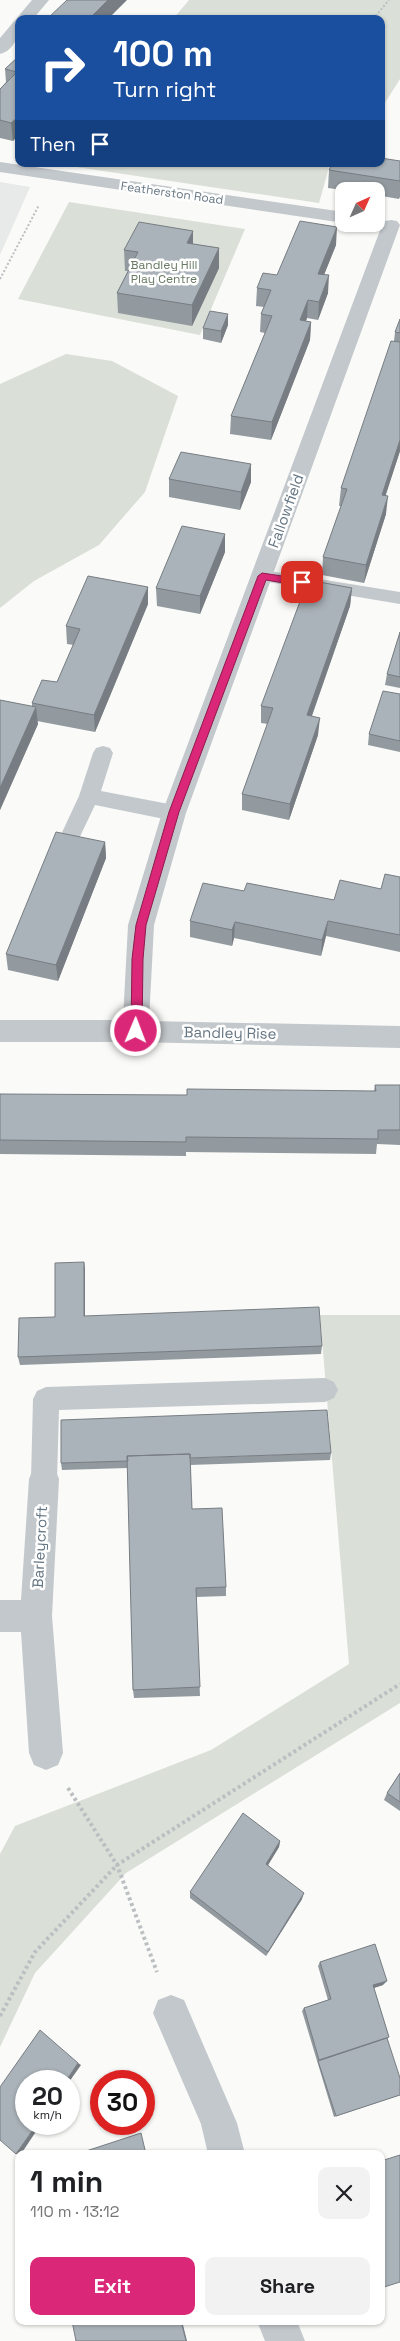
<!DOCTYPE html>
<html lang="en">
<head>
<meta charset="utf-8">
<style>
  :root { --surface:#fff; --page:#f2f2f2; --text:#202124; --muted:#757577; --accent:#db2777 }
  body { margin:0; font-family:"Space Grotesk",sans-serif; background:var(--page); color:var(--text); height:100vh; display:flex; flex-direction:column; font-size:19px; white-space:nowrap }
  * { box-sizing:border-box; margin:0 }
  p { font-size:16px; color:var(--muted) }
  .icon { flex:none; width:28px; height:28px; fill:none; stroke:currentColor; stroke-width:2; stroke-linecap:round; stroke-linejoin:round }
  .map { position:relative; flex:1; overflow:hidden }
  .sheet { position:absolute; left:15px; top:2150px; width:370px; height:175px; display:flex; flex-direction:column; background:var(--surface); border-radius:10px; box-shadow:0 1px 4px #0004 }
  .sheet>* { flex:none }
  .hud { position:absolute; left:15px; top:15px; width:370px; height:152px; border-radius:10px; box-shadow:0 1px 4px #0004; background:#1a4fa0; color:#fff; overflow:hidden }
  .needle { width:32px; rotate:45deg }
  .tools { position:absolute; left:335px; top:182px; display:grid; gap:10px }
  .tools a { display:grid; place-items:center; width:50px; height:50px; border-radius:10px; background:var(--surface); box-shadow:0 1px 4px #0004; font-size:25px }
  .speed { position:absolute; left:15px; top:2070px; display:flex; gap:10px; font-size:25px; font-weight:700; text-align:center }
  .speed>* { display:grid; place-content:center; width:65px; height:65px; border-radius:50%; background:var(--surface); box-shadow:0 1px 4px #0004; line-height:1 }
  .speed small { font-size:12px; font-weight:400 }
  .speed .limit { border:8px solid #d22; background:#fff; color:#111 }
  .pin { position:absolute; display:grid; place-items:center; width:42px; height:42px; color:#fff; margin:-21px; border-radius:10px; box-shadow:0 2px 8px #0006 }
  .me { position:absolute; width:55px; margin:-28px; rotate:1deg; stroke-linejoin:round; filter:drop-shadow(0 0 4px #0008) }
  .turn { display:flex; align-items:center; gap:18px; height:105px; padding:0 15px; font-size:22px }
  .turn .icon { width:65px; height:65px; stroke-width:2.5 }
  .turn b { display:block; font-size:35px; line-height:42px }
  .then { display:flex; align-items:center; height:48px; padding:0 15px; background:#0003; gap:10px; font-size:19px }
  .round { display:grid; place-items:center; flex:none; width:52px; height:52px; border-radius:10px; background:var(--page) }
  .headline { display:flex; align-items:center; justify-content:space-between; height:85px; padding:0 15px }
  h1 { font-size:30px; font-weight:600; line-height:38px }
  .primary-button { display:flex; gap:10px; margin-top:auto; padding:10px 15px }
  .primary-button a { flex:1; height:58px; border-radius:10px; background:var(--accent); color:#fff; font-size:20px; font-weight:600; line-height:58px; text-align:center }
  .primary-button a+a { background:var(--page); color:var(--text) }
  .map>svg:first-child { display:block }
</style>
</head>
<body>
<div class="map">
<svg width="400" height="2341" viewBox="0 0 400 2341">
  <rect width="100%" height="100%" fill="#fafaf8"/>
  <!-- built -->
  <path fill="#e8e9e9" d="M0,182L30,187L0,255Z"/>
  <!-- green -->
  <path fill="#dadfd7" d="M189,0H400V79L381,109V19H173Z
    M56,164H330L319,203Z
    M69,202L245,229L200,335L18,299Z
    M66,354L112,361L178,396L145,492L99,545L34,581L0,608V384Z
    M320,1315H400V1703L126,1873L35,1973L0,2047V1854L15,1826L211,1750L349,1664Z"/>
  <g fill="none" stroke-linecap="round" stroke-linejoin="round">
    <!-- path-far1 -->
    <path stroke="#bbbfc2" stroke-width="2" stroke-dasharray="2 2" stroke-linecap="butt" d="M373,19L389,0
      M0,279L39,205"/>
    <!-- path -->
    <path stroke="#bbbfc2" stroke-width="4" stroke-dasharray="3 3" stroke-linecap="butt" d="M68,1788L117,1865L157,1972
      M0,2016L35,1952L117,1865L400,1684"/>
    <!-- service -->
    <path fill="#c3c8cc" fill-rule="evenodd" d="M263,570L400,592V604L256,580L254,576L256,572Z
      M103,746L110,748L113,753L101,791L174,805L181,808L184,813L181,818L174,821L95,805L75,847L68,849L61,847L58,841L79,796L93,753L96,748Z
      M325,1378L334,1382L338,1390L334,1398L325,1402L59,1410L57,1479L53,1488L44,1492L35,1488L31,1479L33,1399L37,1391L46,1387Z"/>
    <!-- minor -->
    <path fill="#c3c8cc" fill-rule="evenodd" d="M32,0H49L33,19H19C19,33 16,50 0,54V38Z
      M0,162L344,212V223L0,172Z
      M391,220L397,221L400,225L186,813L154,925L149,1021L400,1026V1048L136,1042H0V1020H123L128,925L162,813L382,225L385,221Z
      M44,1465L55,1469L59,1479L52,1616L63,1753L58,1765L46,1770L34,1765L29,1753L21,1632H0V1600H21L29,1479L33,1469Z
      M171,1995L184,2000L237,2123L245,2154H208L201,2124L153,2013L158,2000Z
      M257,2321H297L305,2341H265Z"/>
  </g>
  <!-- wall -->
  <path fill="#929a9f" d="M19,56L13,141L0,138V89L6,82L5,69Z
    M400,161V197L399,199L376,195V191H349L328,188L329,170Z
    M193,231V244L219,248V268L192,326L118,313L117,293L128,271H125L124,250Z
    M336,245L324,275L328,293L318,320L307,318L306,321L311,322L310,340L271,440L230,434L231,416L265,333L260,332L261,314L264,307L256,306L257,288L277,275Z
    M400,319V451L385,496L386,514L364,583L322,575L323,557L341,506H339L341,488L394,341L395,332Z
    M228,325L221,343L203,339V328Z
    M169,479L251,482L240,510L169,497Z
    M225,552L200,614L157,606L156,588Z
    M148,587V604L95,732L37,721L38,724L0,810V700L32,707V703L57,682L74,645L67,644L66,626Z
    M352,588L350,606L312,716L318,735L289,820L242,810V794L268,724L261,723V706Z
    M400,632V688L385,685L387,674Z
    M400,694V752L368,745L369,734Z
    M105,842L106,858L58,981L8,970L6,954Z
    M400,877V952L326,936L321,956L234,938L232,946L190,937V921L244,891L334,900L381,889Z
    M375,1085H400V1145L377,1144L376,1154L186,1152V1156L0,1154V1101L187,1095L374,1091Z
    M84,1262L85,1270V1316L322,1346L321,1354L20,1365L18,1357L55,1317Z
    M331,1453L330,1460L190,1465L192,1509L226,1587V1596L196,1597L200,1696L134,1698L133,1690L128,1468L62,1470L61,1463Z
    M400,1773V1811L384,1800L387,1793Z
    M280,1841L279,1847L268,1865L302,1899L266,1956L190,1898V1892Z
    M320,1962L383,1985L374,1988L389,2037L387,2038L400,2095L334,2117L302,2011L304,2008L328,2000L318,1966Z"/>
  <!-- shaded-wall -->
  <path fill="#777d82" d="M108,0H127L108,19H89Z
    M19,116V135L13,141L11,123Z
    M337,227L336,245L317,292L318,274Z
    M193,231V251L187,243Z
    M219,248V268L192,326V305Z
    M329,275L328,293L318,320L319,302Z
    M308,300L307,318L299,338L300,320Z
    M228,314V325L221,343V331Z
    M311,322L310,340L271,440L272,422Z
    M400,440V451L380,513L382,495Z
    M251,464V482L240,510L241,492Z
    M388,496L386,514L364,583L366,565Z
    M225,534V552L200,614V596Z
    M148,587V604L95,732L94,715Z
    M352,588L350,606L306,732L307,715Z
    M36,707L38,724L0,810V788Z
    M320,718L318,735L289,820L290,804Z
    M105,842L106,858L58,981L56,965Z
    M328,921L326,936L321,956L322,940Z
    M235,922L234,938L232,946V930Z
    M84,1262L85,1270V1324L84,1316Z
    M280,1841L279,1847L265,1870L266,1864Z
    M304,1893L302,1899L266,1956L268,1952Z
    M387,1981L383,1985L370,1989L373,1985Z
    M78,2063L81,2065L69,2082V2081H66Z
    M37,2124H41L21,2154H19V2155L16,2154Z
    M181,2321H182L187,2341H186Z"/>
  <!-- building -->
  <path fill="#aab3b9" stroke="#777d82" d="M67,0H108L89,19H47Z
    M19,56V116L11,123L0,120V89L17,72L5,69Z
    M381,158L400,161V181L329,170L332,164H381Z
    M300,221L337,227L318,274L329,275L319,302L308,300L300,320L311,322L272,422L231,416L272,316L261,314L271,290L257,288L263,273L277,275Z
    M139,222L193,231L187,243L219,248L192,305L117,293L138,252L124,250Z
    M210,311L228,314L221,331L203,328Z
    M400,319V333L395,332Z
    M391,341L400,342V440L382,495L388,496L366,565L323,557L347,489L341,488Z
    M181,452L251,464L241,492L169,479Z
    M182,526L225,534L200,596L156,588Z
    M88,576L148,587L94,715L32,703L42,680L57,682L80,629L66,626Z
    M308,580L352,588L307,715L320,718L290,804L242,794L273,708L261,706Z
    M400,632V677L387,674Z
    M383,691L400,694V741L369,734Z
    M0,700L36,707L0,788Z
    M56,832L105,842L56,965L6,954Z
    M385,874L400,877V935L328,921L322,940L235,922L232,930L190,921L203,883L244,891L247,883L334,900L340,880L381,889Z
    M375,1085H400V1130H378V1139L186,1137V1142L0,1140V1094L187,1095V1089L376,1091Z
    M84,1262V1316L319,1307L322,1346L18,1357L19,1318L55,1317V1263Z
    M327,1410L331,1453L190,1458V1454L127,1456L128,1461L61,1463V1420Z
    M190,1454L192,1509L222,1508L226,1587L196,1588L200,1687L133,1690L127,1456Z
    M400,1773V1802L387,1793Z
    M243,1813L280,1841L266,1864L304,1893L268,1952L190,1892Z
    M375,1944L387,1981L373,1985L389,2037L319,2060L304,2008L331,1999L320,1962Z
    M40,2030L78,2063L66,2081H26V2124H37L16,2154L0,2140V2087Z
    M387,2038L400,2078V2095L336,2116L318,2061Z
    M141,2133L146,2154H77Z
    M400,2155V2282L381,2288V2161Z
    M72,2321H181L186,2341H76Z"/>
  <!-- route -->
  <path fill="#db2777" stroke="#8e194d" d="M262,573L302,579L306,582L302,586L266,580L179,812L146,925L143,959L142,1031L136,1035L131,1031L132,959L136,925L169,812L258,576Z"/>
  <g text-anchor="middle" stroke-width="5" stroke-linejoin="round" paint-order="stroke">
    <!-- far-street labels -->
    <g font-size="12" fill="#657683" stroke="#fff">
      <text transform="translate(172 193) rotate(8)" y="4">Featherston Road</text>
    </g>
    <!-- far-park labels -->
    <g font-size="12" fill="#687a64" stroke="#fff">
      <text x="164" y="269">Bandley Hill<tspan x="164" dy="14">Play Centre</tspan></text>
    </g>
    <!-- street labels -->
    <g font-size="15" fill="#657683" stroke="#fff">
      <text transform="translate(286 511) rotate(-70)" y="5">Fallowfield</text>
      <text transform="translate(230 1033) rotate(1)" y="5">Bandley Rise</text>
      <text transform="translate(40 1547) rotate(-87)" y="5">Barleycroft</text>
    </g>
  </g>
</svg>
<div class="tools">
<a><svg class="needle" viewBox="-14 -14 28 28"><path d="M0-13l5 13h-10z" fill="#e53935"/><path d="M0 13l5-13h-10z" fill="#757577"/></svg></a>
</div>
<div class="speed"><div>20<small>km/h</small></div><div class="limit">30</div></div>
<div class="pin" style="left:302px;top:582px;background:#d93025"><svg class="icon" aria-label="arrive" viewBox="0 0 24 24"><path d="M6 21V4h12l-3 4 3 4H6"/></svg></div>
<svg class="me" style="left:136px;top:1031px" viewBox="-20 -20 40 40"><circle r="17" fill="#db2777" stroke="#fff" stroke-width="3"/><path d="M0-11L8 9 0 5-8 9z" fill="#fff"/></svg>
<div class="hud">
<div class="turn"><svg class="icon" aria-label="right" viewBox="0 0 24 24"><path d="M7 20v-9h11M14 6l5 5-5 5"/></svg><div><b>100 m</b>Turn right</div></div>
<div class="then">Then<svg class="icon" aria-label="arrive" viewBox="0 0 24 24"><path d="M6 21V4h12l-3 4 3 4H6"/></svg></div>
</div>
<section class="sheet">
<div class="headline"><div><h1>1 min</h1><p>110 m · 13:12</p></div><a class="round"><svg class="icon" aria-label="close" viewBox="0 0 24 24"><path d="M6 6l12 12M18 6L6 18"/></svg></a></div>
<div class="primary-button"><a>Exit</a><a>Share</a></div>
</section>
</div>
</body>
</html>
